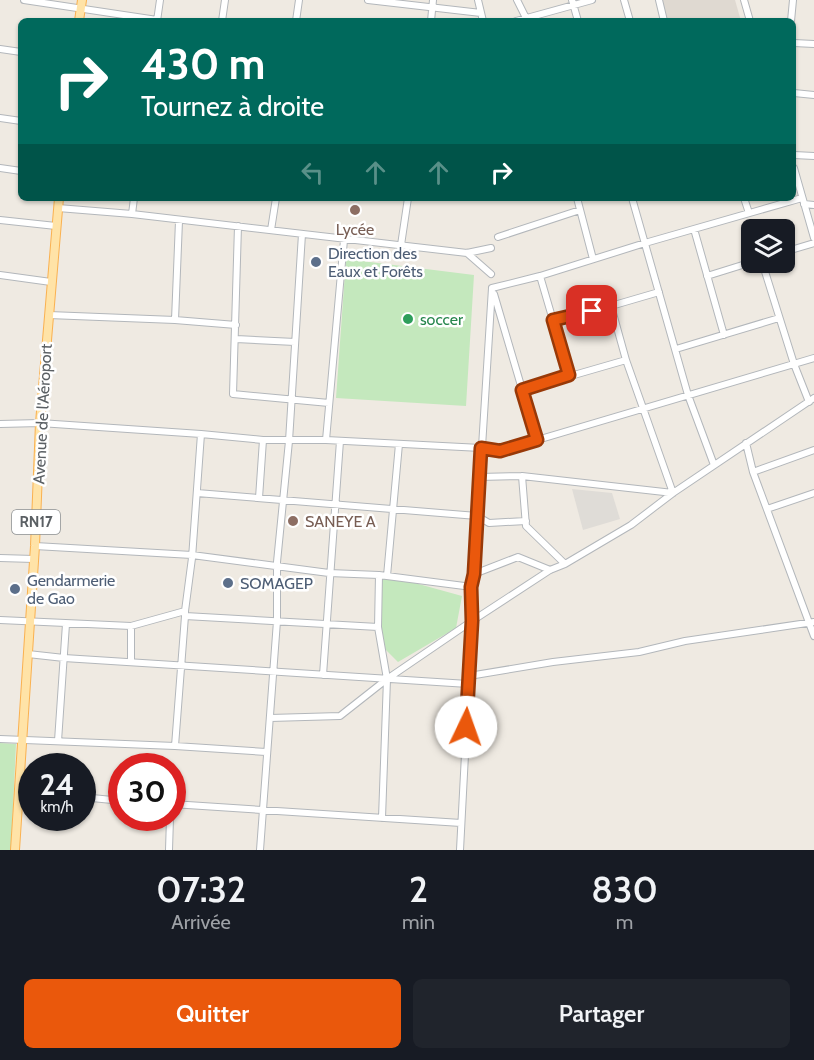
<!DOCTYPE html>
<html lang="fr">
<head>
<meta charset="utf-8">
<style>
  :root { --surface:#171b24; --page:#20242c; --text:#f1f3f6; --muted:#9ea1a6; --accent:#ea580c }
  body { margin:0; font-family:Cabin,sans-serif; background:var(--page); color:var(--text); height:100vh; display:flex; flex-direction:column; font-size:22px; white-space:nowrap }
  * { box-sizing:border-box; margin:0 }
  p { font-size:20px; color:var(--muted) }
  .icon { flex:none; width:33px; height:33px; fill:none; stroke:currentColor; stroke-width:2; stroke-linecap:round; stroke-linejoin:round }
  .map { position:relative; height:850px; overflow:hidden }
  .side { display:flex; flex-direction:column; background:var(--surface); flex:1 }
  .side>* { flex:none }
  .top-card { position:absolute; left:18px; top:18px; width:778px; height:183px; border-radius:9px; box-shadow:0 2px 4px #0004; background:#00695c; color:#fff; overflow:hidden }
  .controls { position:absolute; left:741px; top:219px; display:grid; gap:12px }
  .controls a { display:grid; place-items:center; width:54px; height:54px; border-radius:9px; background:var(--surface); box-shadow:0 2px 4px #0004; font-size:30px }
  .speed { position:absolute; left:18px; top:753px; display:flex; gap:12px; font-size:30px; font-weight:700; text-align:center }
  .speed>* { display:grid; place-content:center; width:78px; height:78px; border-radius:50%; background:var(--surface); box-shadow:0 2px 4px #0004; line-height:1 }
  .speed small { font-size:15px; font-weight:400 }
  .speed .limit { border:9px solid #d22; background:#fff; color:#111 }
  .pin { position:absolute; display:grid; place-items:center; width:51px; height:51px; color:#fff; margin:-26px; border-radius:12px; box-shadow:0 3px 9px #0006 }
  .me { position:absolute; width:66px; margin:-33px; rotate:3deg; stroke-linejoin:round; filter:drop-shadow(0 0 4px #0008) }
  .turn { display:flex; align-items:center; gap:21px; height:126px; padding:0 24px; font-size:27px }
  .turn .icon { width:78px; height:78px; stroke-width:2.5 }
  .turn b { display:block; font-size:42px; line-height:51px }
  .lanes { display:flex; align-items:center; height:57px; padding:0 24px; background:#0003; justify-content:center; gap:30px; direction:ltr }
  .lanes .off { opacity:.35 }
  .eta { display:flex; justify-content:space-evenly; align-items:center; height:102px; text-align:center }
  .eta b { font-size:36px; font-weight:600; line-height:42px }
  .cta { display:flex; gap:12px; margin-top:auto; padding:12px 24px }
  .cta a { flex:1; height:69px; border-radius:9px; background:var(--accent); color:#fff; font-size:24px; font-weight:600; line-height:69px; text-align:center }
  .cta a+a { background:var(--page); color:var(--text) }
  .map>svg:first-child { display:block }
</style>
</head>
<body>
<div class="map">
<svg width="814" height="850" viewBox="0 0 814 850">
  <rect width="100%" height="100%" fill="#efeae2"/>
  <!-- industrial -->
  <path fill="#dfdcd7" d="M572,489L612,493L620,519L583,530Z"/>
  <!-- education -->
  <path fill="#dfd9d1" d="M661,0H735L741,21H667Z"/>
  <!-- green -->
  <path fill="#c4e8bd" d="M346,259L474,275L466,406L336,398Z
    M382,578L415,583L462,596L456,628L398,662L385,649L381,627Z
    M0,743L16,744L11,850H0Z"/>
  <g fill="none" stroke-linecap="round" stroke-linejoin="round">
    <!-- minor casing -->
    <g stroke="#b3b7bb" stroke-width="8">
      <path id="minor" d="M24,0L157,20
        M368,0L481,13
        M478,0L483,21
        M517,0L527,20
        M572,0L578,21
        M624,0L630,21
        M659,0L664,21
        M744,0L750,21
        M157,21L160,0
        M222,21L225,0
        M296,21L299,0
        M431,21L433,0
        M516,21L592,0
        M791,21L793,0
        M794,43L814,44
        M0,49L21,52
        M794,93L814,95
        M0,118L21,121
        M794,155L814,156
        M0,168L21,171
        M794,168L814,238
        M577,198L593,259
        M632,198L688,395L714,465
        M744,198L749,213
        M804,204L814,205
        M58,208L132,214L467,253L491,248
        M132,214L134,198
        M0,220L56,226
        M238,226L233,394L329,403
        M694,229L724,335
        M271,230L276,198
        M498,237L580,210
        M401,245L408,198
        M784,252L814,243
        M467,253L491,274
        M762,262L794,364L809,402
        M0,275L51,282
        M540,276L569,375
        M707,276L752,262
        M492,288L540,276L645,243L802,198
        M494,294L537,440
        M49,315L175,320L236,325
        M175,320L179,221
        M553,320L611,306L659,292
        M236,339L295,342
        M676,349L779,318
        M522,390L626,360
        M0,424L40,423L201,434L263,440H326L481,448L500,451L814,358
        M326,440L344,240
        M746,443L753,472L814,636
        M753,472L814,450
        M522,476L526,526L565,564
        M479,477L522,476L673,493L626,360L611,306
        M197,493L477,516L489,523L526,521
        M259,498L263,440
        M767,509L814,493
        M35,546L192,555L329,573L379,575L472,587
        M0,558L34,559
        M474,574L518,557L550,570
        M379,575L378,627L387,679L382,818
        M387,576L399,444
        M185,611V616L378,627
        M0,620L131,626L185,611L192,558L201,434
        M28,654L64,658L468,684
        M131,662V626
        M323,675L340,441
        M469,676L553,662L639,652L685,641L814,622
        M270,718L340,716L387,679L472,621L550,570L565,564L631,525L673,493L814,398
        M0,739L175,746L266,752
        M58,741L66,624
        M175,746L185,616
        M19,792L32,793
        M82,797L122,801
        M172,804L461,823
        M169,850L170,818
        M260,850L277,621V562L289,441L302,234
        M460,850L472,621V587L474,574L492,288"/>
    </g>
    <!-- major casing -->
    <g stroke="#fab150" stroke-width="10">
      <path id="major" d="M79,21L82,0
        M15,850L35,546L40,423L59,198"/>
    </g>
    <!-- minor -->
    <use href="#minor" stroke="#fff" stroke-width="6"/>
    <!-- major -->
    <use href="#major" stroke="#ffe3a7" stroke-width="8"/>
  </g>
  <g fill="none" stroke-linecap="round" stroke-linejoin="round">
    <!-- route casing -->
    <g stroke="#983908" stroke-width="15">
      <path id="route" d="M466,727L472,621L471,587L474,574L481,448L500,451L537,440L522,390L569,375L553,320L592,311"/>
    </g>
    <!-- route -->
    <use href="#route" stroke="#ea580c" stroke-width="10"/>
  </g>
  <!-- markers -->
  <g fill="#8d6e63" stroke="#fff" stroke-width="2">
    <circle cx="355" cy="210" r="6"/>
    <circle cx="293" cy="521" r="6"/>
  </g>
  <g fill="#5c6f8a" stroke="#fff" stroke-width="2">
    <circle cx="316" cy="262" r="6"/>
    <circle cx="228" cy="583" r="6"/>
    <circle cx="15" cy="589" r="6"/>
  </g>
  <circle fill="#2e9e5b" stroke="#fff" stroke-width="2" cx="408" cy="319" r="6"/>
  <g text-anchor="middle" stroke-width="5" stroke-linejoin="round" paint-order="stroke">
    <!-- shield labels -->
    <rect fill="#fff" stroke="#8c9092" stroke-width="1.5" x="12" y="510" width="48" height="24" rx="4.5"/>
    <g font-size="15" font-weight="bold" fill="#5b6064">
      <text x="36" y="527">RN17</text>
    </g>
    <!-- education labels -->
    <g font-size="16" fill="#785e54" stroke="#fff">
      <text x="355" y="235">Lycée</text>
      <text x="305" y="527" text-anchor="start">SANEYE A</text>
    </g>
    <!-- service labels -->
    <g font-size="16" fill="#4e5e75" stroke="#fff" text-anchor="start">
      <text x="328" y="259">Direction des<tspan x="328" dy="18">Eaux et Forêts</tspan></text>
      <text x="27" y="586">Gendarmerie<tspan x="27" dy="18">de Gao</tspan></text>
      <text x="240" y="589">SOMAGEP</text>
    </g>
    <!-- leisure labels -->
    <g font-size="16" fill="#27864d" stroke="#fff" text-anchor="start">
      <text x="420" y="325">soccer</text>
    </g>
    <!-- street labels -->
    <g font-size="16" fill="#5b6064" stroke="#fff">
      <text transform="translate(42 414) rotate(-87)" y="6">Avenue de l'Aéroport</text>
    </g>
  </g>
</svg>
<div class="controls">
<a><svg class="icon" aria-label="layers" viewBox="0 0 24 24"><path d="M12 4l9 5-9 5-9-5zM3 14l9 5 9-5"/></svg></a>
</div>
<div class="speed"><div>24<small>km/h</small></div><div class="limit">30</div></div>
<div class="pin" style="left:592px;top:311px;background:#d93025"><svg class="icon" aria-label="arrive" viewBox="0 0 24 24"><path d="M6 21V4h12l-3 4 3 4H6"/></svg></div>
<svg class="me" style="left:466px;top:727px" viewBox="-20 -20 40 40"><circle r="19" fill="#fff"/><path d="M0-13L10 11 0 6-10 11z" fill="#ea580c"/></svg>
<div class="top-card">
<div class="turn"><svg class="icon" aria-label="right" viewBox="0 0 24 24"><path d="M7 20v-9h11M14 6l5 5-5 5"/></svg><div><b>430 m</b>Tournez à droite</div></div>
<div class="lanes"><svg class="icon off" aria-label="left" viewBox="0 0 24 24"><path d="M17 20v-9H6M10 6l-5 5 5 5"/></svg><svg class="icon off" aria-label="ahead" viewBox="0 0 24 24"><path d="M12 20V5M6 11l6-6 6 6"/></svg><svg class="icon off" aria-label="ahead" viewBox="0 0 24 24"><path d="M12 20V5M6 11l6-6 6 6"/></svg><svg class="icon" aria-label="right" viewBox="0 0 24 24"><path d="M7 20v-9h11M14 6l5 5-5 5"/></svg></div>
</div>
</div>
<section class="side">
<div class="eta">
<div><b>07:32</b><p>Arrivée</p></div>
<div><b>2</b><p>min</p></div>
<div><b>830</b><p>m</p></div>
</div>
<div class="cta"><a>Quitter</a><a>Partager</a></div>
</section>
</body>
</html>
